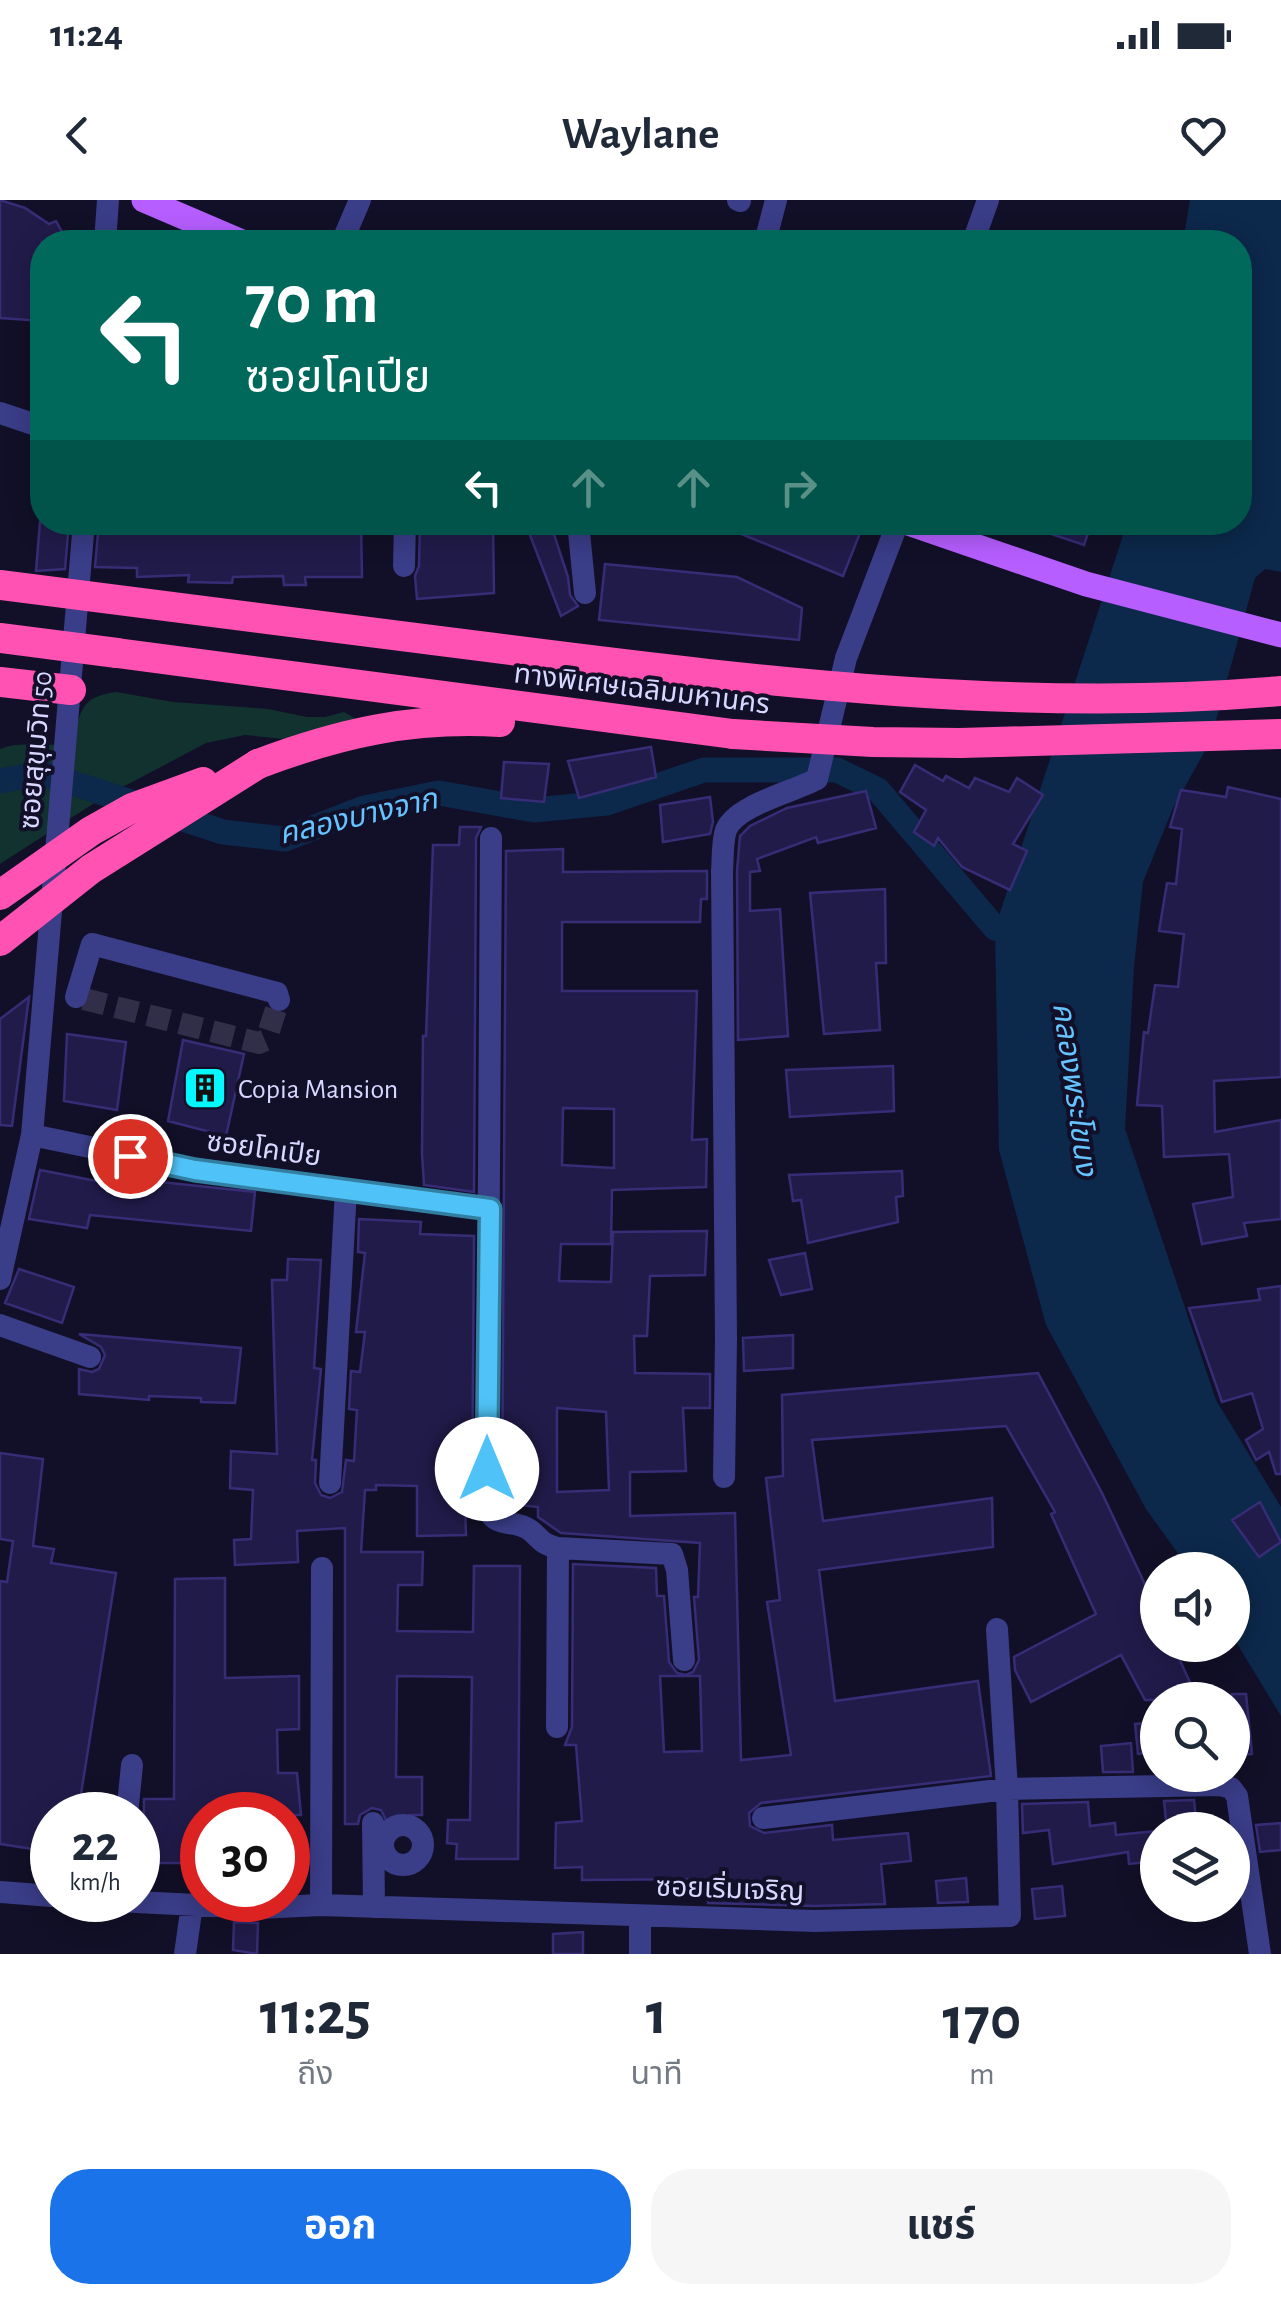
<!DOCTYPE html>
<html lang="th">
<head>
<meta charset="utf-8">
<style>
  :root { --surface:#fff; --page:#f6f6f7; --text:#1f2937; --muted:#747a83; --accent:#1a73e8 }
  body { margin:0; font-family:"Alegreya Sans","Noto Sans Thai",sans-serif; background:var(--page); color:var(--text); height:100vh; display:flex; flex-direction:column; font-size:38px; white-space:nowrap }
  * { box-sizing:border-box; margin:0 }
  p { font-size:32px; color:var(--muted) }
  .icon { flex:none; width:55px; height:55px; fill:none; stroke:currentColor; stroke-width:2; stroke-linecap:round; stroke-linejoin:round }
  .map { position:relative; height:1754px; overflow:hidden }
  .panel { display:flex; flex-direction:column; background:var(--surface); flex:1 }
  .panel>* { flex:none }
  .top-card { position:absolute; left:30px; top:30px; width:1222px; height:305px; border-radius:40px; box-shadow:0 5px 25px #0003; background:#00695c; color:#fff; overflow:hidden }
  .buttons { position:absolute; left:1140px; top:1352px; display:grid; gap:20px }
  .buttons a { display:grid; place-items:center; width:110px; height:110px; border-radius:50%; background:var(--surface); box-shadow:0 5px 25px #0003; font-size:50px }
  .speed { position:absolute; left:30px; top:1592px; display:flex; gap:20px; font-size:50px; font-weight:700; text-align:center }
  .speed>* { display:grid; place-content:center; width:130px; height:130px; border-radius:50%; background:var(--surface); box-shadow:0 5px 25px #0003; line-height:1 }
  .speed small { font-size:25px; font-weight:400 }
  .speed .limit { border:15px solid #d22; background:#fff; color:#111 }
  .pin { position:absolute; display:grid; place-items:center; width:85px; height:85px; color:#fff; margin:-42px; border:5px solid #fff; border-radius:50%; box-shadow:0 2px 10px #0007 }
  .me { position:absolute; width:110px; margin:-55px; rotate:0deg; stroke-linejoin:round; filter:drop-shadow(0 0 8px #0008) }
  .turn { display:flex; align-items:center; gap:35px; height:210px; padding:0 50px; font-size:45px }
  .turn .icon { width:130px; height:130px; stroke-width:2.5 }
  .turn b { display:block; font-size:70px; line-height:85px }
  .lanes { display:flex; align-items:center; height:95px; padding:0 50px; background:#0003; justify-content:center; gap:50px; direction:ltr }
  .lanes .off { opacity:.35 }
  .eta { display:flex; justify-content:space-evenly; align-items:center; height:170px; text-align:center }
  .eta b { font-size:60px; font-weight:700; line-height:70px }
  .primary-button { display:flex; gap:20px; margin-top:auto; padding:20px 50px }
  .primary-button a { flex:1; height:115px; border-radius:40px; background:var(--accent); color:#fff; font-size:40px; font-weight:700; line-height:115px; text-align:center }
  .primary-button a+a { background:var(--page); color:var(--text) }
  .status { display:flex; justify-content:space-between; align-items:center; height:70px; padding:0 50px; background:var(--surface); direction:ltr }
  .status svg { height:28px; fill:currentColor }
  header { display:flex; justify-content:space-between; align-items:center; height:130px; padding:0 50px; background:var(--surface); font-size:45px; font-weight:700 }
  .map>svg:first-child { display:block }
</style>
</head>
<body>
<div class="status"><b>11:24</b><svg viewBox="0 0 49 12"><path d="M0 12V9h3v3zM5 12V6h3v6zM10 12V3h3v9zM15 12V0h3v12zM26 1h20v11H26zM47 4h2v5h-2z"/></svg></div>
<header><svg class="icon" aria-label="back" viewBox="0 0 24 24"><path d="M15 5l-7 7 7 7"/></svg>Waylane<svg class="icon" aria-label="heart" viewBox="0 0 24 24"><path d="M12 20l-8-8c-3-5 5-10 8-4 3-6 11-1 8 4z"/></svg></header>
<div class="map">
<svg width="1281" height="1754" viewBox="0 0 1281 1754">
  <rect width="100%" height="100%" fill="#121028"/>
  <!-- green -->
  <path fill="#12322f" d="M116,492L173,502L268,509L307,517H325L344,512L361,522L304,541L245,535L206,543L102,598L0,664V549C24,539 47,550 72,541C82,510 80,497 116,492Z"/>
  <!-- water -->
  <path fill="#0c284b" d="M1190,0H1281V372L1265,369L1255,378L1210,542L1173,608L1143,682L1134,767L1125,929L1216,1200L1281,1307V1516L1233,1437L1232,1370H1190L1146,1309L1046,1125L999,950L995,728L1127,323L1240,322V42H1183Z"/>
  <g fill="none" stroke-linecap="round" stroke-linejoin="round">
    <!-- canal -->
    <path stroke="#0c284b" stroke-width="25" d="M0,581L42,573L223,632L285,639L364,608L439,593L534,610L607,603L704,570H837L878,590L995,728L1027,739"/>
  </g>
  <!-- building -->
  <path fill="#211b4a" stroke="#362d76" stroke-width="2.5" fill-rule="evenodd" d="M0,0L25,8L49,24L56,21L62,32L77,42H42V121L0,118Z
    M40,322H69L65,369L36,371Z
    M99,322H361L362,377H305L306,385H284L283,376L233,377L232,383L188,382L189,375L137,377V368L95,367Z
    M420,322H493L494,393L417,399L415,376L419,366Z
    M525,322H550L568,377L570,395L578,406L561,416Z
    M834,322L860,333L843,376L715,323Z
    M1028,322H1092L1084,345L1027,326Z
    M605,364L737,377L802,408L799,440L599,420Z
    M651,547L656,577L579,598L568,561Z
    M504,562L549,564L544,602L501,598Z
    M915,565L943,581L946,576L969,588L975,578L1009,592L1017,578L1043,595L1013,644L1027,651L1010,690L962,667L938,638L934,646L914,632L926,610L900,592Z
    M1228,587L1281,599V877L1214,881L1215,932L1281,920V1019L1244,1023L1247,1036L1202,1044L1193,1004L1233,997L1229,954L1164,957L1162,906L1137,905L1144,832L1148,833L1155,785L1178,787L1184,734L1159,731L1167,683L1176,684L1182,629L1170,627L1181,590L1226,597Z
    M866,591L876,628L818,643L816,637L757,659L760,671L750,672V711L780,709L788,836L738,840L737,671L740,636L750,626L787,608Z
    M710,597L713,622L710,634L663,642L660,605Z
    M460,627H481L476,638L474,992L424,985L422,954L423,836H426L433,645H459Z
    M563,649V672L707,671V699H701L700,722H562V791H697L692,940L707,939L706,987L612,990L611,1044H561L559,1081L611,1082L613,1032L707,1031L705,1075L650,1076L647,1136H634L635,1173L710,1174V1208H683L686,1271L630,1272V1316L735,1313L741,1560L791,1555L767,1402L780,1400L766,1278L783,1276L782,1195L1038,1173L1102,1293L1158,1412V1445H1173L1198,1500H1145L1121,1455L1031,1502L1015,1470L1014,1457L1096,1414L1051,1314L1055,1312L1006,1226L812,1240L823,1321L992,1298L993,1347L819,1370L835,1501L978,1481L991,1576L761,1603L749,1613L750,1626L764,1633L832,1625L833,1640L908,1633L911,1661L881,1664L885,1704L815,1706L708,1703L706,1679L582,1680V1667L555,1668L556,1623L582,1621L576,1545H565L572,1527L573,1364L656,1368L657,1396H664L669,1462L677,1473L686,1475L693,1472L699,1460L694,1397H698L700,1343L561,1333L538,1317V1307L502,1303L506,651ZM563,908L614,909V968L562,965ZM557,1208L606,1212L609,1290L557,1292ZM660,1476H700L702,1551L664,1552Z
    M885,689L886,763H876L880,830L824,834L810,693Z
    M29,797L12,926L0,925V819Z
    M67,834L126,842L117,910L64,901Z
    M183,840L244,854L226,936L168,921Z
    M893,866L894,911L790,917L786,870Z
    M40,970L122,986L123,978L255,992L251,1031L90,1015L87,1028L29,1019Z
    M902,971L903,996L896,997L898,1022L808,1043L801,1000L793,1001L789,975Z
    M359,1019L421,1022L420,1034L474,1036L472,1304L465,1303L466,1335L417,1336V1286L376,1285V1290H365L361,1352H423L422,1385H398L397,1431L473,1432L474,1366H520L518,1659H456L457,1644L447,1643L448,1620H470L472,1477L397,1476L396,1577H422V1615H410V1624H388L381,1610L372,1608L360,1615L358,1624H345V1328L297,1331L298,1362L235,1365L234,1340L251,1339L253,1290L230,1288L231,1251L277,1254L272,1080H287L288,1059L321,1060L314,1168L321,1169L312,1260H316L315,1283L321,1295L330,1298L342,1292L346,1260L354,1261L357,1210L349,1209L351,1171L360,1172L365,1132H356L365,1053L358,1052Z
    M805,1053L812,1089L781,1095L769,1060Z
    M19,1069L74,1087L62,1123L5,1103Z
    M1281,1086V1274H1276L1269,1252L1256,1260L1246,1240L1263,1229L1252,1193L1222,1202L1189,1108L1260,1100L1258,1089Z
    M79,1134L241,1148L235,1203L201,1202V1198L149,1196V1200L79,1194V1169L92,1172L99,1169L105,1155L101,1147Z
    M793,1135V1168L744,1171L743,1138Z
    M0,1253L43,1259L33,1346L54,1349L51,1363L116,1373L81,1594L114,1599L112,1615H52V1652L0,1644V1381L7,1382L13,1341L0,1339Z
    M1260,1302L1281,1342L1259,1357L1232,1320Z
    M225,1378V1478L299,1476V1529L277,1530L278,1573H297L301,1615H202V1663H143L144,1599H174L175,1379Z
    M1232,1494H1246L1252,1554L1232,1556Z
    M1158,1522V1552L1138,1554L1135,1524Z
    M1131,1543L1133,1572H1103L1101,1546Z
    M1194,1600L1197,1630H1167L1164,1601Z
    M1088,1602L1090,1626L1115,1623L1116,1635L1156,1631L1158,1661L1129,1664L1128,1652L1053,1664L1049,1630L1023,1633L1022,1604Z
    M1281,1623V1650L1260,1652L1256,1625Z
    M966,1678L968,1702L938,1703L936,1681Z
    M1062,1686L1065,1716L1035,1719L1032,1689Z
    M234,1722L258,1723L257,1754L233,1750Z
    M583,1732V1754H553V1734Z"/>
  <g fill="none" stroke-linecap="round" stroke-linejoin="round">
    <!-- minor-tunnel -->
    <path stroke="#302e48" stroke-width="22" stroke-dasharray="22 11" stroke-linecap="butt" d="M84,799L259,843L266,840L279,800"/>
    <!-- minor -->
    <path stroke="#3a3d88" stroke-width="22" d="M738,0L740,1
      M105,42L108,0
      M342,42L360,0
      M765,42L776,0
      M973,42L988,0
      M0,213L42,227
      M578,322L585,393
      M404,366L405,322
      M491,638L487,1306C494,1330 514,1318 530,1330C543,1341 540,1343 558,1348L672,1354L677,1370L684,1460
      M76,797L92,744L277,793L279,800
      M32,935L195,969L490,1009
      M0,1079L32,935L84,322
      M0,1125L90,1157
      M724,1277L726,1139L722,671C723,659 722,642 726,630C736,605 793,592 817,579L846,458L898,322
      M330,1283L346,989
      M997,1429L1007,1589L1220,1585L1231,1588L1237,1596L1260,1754
      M557,1527L558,1348
      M127,1615L132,1565
      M373,1623L374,1707
      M383 1645a20 20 0 1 1 40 0a20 20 0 1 1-40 0Z
      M0,1692L52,1696
      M97,1700L258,1708L321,1705L815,1721L1010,1716L1007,1589L763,1618
      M321,1705L322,1368
      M640,1716V1754
      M185,1754L192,1705"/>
    <!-- major -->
    <path stroke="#b65eff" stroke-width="25" d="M144,0L242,42
      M905,322L1086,384L1281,435"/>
    <!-- highway -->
    <path stroke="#ff52b2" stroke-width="30" d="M117,453L733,534
      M0,482L71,490
      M960,543L1281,534
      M258,564C340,533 411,517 500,522"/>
    <!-- highway-bridge -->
    <path stroke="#ff52b2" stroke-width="30" d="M0,385C173,407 346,429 518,451C770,483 1027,513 1281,491
      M0,438L117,453
      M733,534L873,542L960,543
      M0,695L91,631L132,608L203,582
      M0,741L91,669L258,564"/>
  </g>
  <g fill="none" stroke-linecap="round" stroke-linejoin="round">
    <!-- route casing -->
    <g stroke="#337fa1" stroke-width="25">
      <path id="route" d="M130,956L195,970L490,1009L487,1269"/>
    </g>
    <!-- route -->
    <use href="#route" stroke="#4fc3f7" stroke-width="18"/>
  </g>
  <!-- icons -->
  <defs>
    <g id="building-square" transform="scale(2.25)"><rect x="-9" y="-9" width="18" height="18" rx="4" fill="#03f9ff" stroke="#121028"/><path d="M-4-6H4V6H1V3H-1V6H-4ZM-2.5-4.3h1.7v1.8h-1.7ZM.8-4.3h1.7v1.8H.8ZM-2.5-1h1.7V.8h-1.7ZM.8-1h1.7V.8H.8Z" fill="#111"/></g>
  </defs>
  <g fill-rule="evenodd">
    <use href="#building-square" x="205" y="888"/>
  </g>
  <g text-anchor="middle" stroke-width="8" stroke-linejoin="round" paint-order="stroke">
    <!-- street labels -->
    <g font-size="28" fill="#d8d7ff" stroke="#121028">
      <text transform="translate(642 488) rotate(7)" y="10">ทางพิเศษเฉลิมมหานคร</text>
      <text transform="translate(35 550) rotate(-85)" y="10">ซอยสุขุมวิท 50</text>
      <text transform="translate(264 948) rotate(8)" y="10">ซอยโคเปีย</text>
      <text transform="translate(730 1688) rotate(2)" y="10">ซอยเริ่มเจริญ</text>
    </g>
    <!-- poi labels -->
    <g font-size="28" fill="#d8d7ff" stroke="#121028" text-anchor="start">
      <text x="238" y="898">Copia Mansion</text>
    </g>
    <!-- water labels -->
    <g font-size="30" font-style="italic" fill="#65c4ff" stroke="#121028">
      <text transform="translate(358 616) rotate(-13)" y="10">คลองบางจาก</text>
      <text transform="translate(1075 889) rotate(82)" y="10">คลองพระโขนง</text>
    </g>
  </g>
</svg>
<div class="buttons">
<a><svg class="icon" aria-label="sound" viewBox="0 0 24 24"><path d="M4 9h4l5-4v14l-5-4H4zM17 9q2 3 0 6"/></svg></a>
<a><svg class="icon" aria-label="search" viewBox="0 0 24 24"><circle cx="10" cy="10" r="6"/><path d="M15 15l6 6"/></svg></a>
<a><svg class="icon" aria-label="layers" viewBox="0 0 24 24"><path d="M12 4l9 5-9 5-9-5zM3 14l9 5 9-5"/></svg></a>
</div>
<div class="speed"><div>22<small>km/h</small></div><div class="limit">30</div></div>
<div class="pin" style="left:130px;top:956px;background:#d93025"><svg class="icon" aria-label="arrive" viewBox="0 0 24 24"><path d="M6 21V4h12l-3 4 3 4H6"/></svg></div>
<svg class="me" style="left:487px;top:1269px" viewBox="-20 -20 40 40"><circle r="19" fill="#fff"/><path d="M0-13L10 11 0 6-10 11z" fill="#4fc3f7"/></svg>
<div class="top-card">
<div class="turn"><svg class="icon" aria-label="left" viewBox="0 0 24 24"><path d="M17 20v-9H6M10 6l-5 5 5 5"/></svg><div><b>70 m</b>ซอยโคเปีย</div></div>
<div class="lanes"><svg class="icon" aria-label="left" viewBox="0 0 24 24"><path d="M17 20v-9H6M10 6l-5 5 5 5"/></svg><svg class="icon off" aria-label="ahead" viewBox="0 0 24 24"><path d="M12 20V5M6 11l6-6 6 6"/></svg><svg class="icon off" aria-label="ahead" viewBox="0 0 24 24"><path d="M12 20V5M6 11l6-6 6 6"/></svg><svg class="icon off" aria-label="right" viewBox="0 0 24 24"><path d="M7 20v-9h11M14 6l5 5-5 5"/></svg></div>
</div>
</div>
<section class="panel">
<div class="eta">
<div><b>11:25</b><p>ถึง</p></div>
<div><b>1</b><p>นาที</p></div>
<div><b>170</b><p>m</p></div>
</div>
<div class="primary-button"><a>ออก</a><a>แชร์</a></div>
</section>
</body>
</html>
